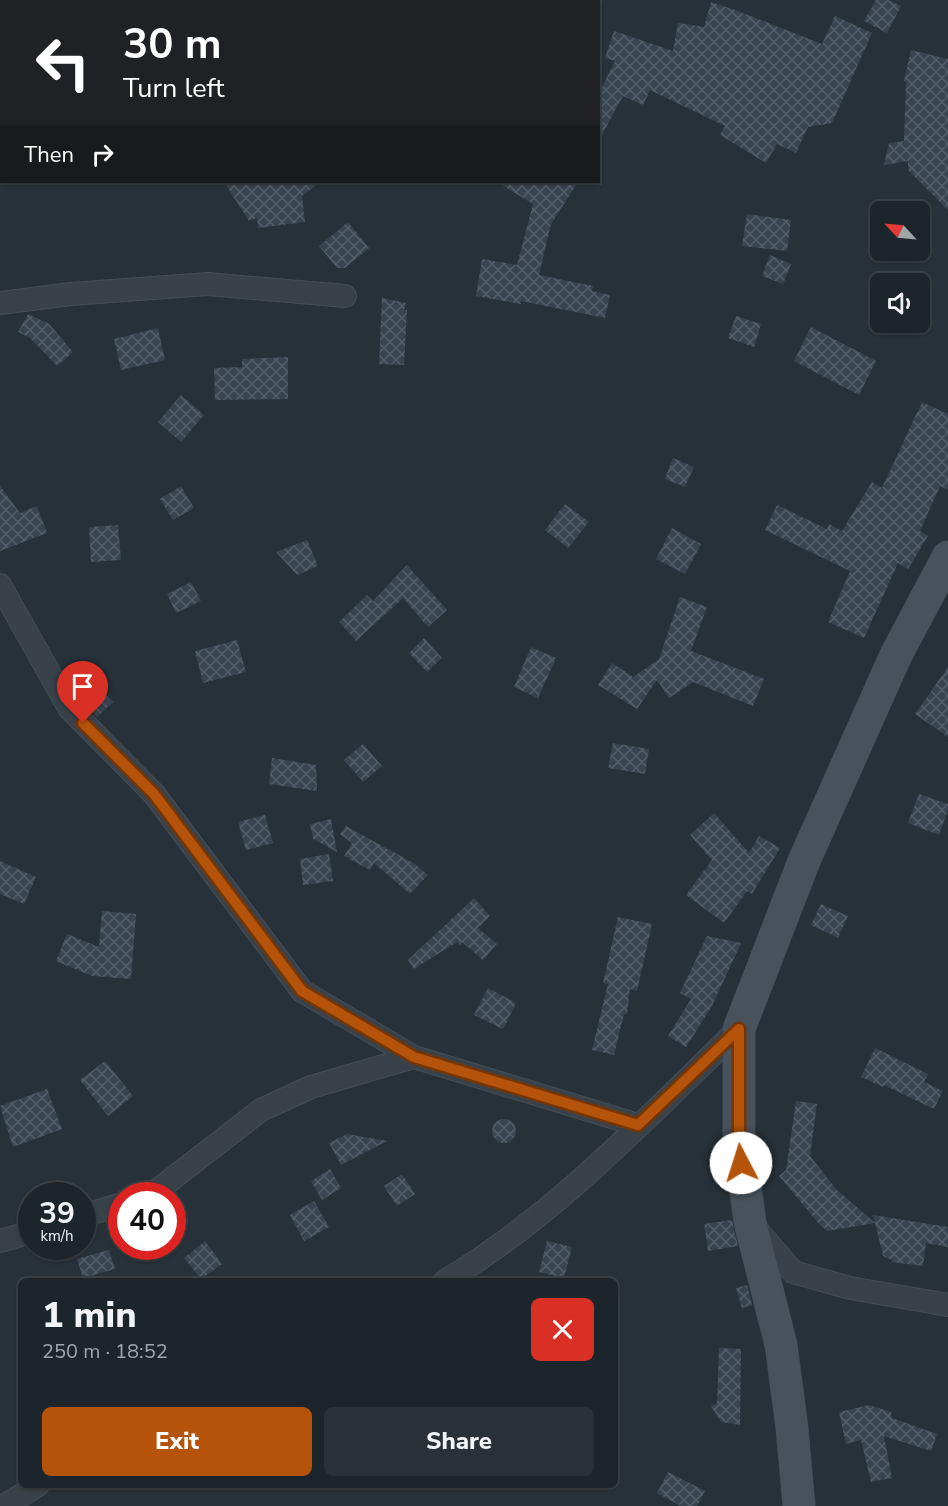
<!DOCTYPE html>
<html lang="en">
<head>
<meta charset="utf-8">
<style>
  :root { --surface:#1c252b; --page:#293137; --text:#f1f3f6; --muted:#a0a5a9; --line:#3a4247; --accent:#b45309 }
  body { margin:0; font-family:"Nunito Sans",sans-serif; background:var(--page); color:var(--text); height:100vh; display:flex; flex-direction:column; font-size:22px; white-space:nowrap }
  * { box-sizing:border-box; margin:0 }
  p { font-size:20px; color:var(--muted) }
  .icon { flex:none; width:33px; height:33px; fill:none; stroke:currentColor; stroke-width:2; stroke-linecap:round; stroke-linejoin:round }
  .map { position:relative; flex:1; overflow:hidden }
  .drawer { position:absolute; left:18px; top:1278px; width:600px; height:210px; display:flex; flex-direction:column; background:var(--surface); border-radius:9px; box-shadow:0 2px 4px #0004,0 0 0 2px var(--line) }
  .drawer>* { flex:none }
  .guide { position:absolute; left:0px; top:0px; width:600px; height:183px; box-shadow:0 2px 4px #0004,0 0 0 2px var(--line); background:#202124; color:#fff; overflow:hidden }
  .needle { width:39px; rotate:296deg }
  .buttons { position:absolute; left:870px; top:201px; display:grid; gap:12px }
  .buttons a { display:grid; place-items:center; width:60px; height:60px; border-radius:9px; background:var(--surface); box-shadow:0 2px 4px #0004,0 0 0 2px var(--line); font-size:30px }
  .speed { position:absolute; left:18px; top:1182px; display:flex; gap:12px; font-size:30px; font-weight:700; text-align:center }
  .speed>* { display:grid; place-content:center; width:78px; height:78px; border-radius:50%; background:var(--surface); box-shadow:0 2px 4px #0004,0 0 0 2px var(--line); line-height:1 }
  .speed small { font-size:15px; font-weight:400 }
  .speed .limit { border:9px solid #d22; background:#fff; color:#111 }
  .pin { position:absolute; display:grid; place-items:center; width:51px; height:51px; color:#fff; margin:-62px -26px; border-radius:50% 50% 50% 0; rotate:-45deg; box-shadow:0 0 6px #0007 }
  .pin .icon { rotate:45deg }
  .me { position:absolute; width:66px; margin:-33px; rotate:355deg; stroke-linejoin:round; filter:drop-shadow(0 0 4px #0008) }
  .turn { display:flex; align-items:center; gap:21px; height:126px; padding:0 24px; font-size:27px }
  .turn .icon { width:78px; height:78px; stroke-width:2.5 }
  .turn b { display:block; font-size:42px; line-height:51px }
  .then { display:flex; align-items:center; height:57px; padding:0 24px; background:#0003; gap:12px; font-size:22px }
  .round { display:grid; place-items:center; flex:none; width:63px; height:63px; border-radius:9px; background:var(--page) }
  .headline { display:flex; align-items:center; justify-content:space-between; height:102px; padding:0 24px }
  h1 { font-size:36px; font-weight:800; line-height:45px }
  .cta { display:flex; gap:12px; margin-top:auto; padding:12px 24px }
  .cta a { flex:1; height:69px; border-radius:9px; background:var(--accent); color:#fff; font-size:24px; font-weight:800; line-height:69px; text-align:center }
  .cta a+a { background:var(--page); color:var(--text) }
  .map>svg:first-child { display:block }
</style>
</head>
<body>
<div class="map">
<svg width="948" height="1506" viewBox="0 0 948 1506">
  <defs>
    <pattern id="building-cross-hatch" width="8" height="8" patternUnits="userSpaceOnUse" patternTransform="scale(1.5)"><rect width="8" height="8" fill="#384550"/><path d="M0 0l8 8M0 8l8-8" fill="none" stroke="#535e68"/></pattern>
  </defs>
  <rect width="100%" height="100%" fill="#263139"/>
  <!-- building -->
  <path fill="url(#building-cross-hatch)" d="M876,0H888L901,6L887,33L864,21Z
    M711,2L735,10L822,44L835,16L872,33L832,123L808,127L796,153L777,144L766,163L720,135L725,126L650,90L643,105L623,96L598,142V95L615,61L605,58L614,31L673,51L678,23L704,27Z
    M911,50L948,59V210L908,170V161L884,165L889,143L904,141L906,82L904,81Z
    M224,182H320L302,196L305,222L258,228L257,218L249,221Z
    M497,182H578L551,224L539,275L593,286L592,291L610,295L605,318L521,301V304L476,296L482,259L517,265L533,204Z
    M747,214L791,220L787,251L742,246Z
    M348,222L369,248L345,268H337L319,246Z
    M770,255L791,264L783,284L762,276Z
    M382,298L406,303L404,310H407L404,365L379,364Z
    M28,314L49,324L73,352L57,366L30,338L18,332Z
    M736,316L761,324L754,347L728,338Z
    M811,327L876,361L859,395L794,361Z
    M158,328L165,360L121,370L114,339Z
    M288,357V399L215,400L214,368L242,367V359Z
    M181,395L204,415L181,442L158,422Z
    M922,402L948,414V490L940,486L920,531L928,536L908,569L898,563L864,638L828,622L850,571L765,530L777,505L827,529L829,524L842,531L872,482L882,488Z
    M673,458L694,467L685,487L665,479Z
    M0,486L20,513L37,506L47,533L0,551Z
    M181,486L194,508L173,520L160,499Z
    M565,504L589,522L568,548L545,530Z
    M118,525L121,560L91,562L89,527Z
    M672,528L701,544L685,574L656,559Z
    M307,540L318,566L297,575L276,552Z
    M407,565L447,610L428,627L403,598L356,641L339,622L367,595L373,601Z
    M191,582L201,601L176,613L167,594Z
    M680,597L707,607L691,651L764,679L753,706L693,682L669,698L657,680L637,709L598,685L612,663L633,677L659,659Z
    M424,638L442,658L427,672L409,653Z
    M237,640L246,672L203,683L195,651Z
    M531,647L556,658L538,698L514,687Z
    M948,667V737L915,714Z
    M91,679L113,702L97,717L78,697L71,684Z
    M613,743L649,749L645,774L608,768Z
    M363,744L382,766L363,782L344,760Z
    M272,758L316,765L317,791L269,784Z
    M919,794L948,804V810L939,835L908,823Z
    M714,813L749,853L759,836L780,848L752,894L747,891L724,923L686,895L712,860L690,835Z
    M265,815L273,843L246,850L238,822Z
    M331,819L337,852L313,839L310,824Z
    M346,826L415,864L428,875L410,894L374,863L370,870L344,856L352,843L340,834Z
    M329,854L333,881L303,885L300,859Z
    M0,861L36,877L24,904L0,894Z
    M474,898L490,916L478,928L497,944L483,960L462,942L460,945L457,942L414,969L408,960Z
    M821,904L848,916L838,938L811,925Z
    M102,911L136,914L131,979L92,976L56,961L67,934L99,947Z
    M618,917L652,924L637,991L630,989L627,1014H624L614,1055L592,1050L608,984L603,983Z
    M707,936L741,943L712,1006L686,1047L668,1036L691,999L680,993Z
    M488,988L516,1003L503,1029L474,1015Z
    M875,1048L928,1074L924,1082L943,1091L934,1109L884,1085L883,1087L861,1077Z
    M105,1061L133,1096L108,1116L80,1080Z
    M47,1089L62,1129L13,1147L0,1106Z
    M796,1101L817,1104L810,1156L836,1189L875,1223L873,1215L948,1227V1247L926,1243L923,1266L892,1262V1260L883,1256L875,1223L827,1231L820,1225L779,1176L786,1170Z
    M492 1131a12 12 0 1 1 24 0a12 12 0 1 1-24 0Z
    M347,1134L387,1141L341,1165L329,1143Z
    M330,1169L341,1188L322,1200L311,1181Z
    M402,1174L415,1194L397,1206L384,1186Z
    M314,1201L329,1227L304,1241L290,1215Z
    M732,1220L738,1246L708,1251L704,1224Z
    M205,1241L222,1264L201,1279L184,1258Z
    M547,1241L572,1247L564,1278L539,1272Z
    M109,1250L115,1269L83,1278L77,1259Z
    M747,1285L752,1305L742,1308L736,1288Z
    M719,1348L741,1349L740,1425L721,1422L711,1406L717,1403Z
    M869,1405L891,1412L892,1418L937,1434L931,1451L884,1436L892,1478L871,1482L861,1440L846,1444L839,1412Z
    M668,1472L705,1491L697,1506H681L657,1493Z"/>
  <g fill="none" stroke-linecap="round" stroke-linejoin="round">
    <!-- street casing -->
    <g stroke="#454e56" stroke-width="24">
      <path id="street" d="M0,303L71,294L208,284L345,296
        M0,585L69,708L154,794L302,991L414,1057L638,1125
        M150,1196L261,1110L311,1087L414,1057
        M82,1216L122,1204
        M753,1225L793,1272L850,1288L948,1305
        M0,1241L32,1232
        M445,1281C556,1215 646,1118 739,1029
        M4,1506L38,1485"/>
    </g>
    <!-- secondary casing -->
    <g stroke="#454e56" stroke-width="33">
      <path id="secondary" d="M799,1506L792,1428L781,1345L750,1222L739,1143V1029L804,861L896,655L948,557"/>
    </g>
    <!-- street -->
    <use href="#street" stroke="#39424a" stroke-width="22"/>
    <!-- secondary -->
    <use href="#secondary" stroke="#48525c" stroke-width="32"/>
  </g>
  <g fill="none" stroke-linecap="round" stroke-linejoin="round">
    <!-- route casing -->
    <g stroke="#753606" stroke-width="15">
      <path id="route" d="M83,723L154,794L302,991L414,1057L638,1125L739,1029V1143L741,1163"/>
    </g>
    <!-- route -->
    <use href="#route" stroke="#b45309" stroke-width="10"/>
  </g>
</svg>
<div class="buttons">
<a><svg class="needle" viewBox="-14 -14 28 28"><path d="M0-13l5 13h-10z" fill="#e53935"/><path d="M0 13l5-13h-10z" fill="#a0a5a9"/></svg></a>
<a><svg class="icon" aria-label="sound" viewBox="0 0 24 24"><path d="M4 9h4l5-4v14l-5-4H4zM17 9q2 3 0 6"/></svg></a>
</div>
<div class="speed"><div>39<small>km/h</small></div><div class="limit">40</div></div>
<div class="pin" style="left:83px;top:723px;background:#d93025"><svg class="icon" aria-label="arrive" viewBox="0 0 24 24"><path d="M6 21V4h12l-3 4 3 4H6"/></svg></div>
<svg class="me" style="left:741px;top:1163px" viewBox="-20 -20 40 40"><circle r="19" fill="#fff"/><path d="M0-13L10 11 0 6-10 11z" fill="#b45309"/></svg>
<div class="guide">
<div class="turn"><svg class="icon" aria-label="left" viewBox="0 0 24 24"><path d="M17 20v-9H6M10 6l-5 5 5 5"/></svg><div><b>30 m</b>Turn left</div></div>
<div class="then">Then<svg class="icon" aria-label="right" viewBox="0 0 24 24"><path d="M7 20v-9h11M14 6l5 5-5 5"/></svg></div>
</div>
<section class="drawer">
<div class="headline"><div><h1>1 min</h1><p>250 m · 18:52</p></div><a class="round" style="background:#d93025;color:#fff"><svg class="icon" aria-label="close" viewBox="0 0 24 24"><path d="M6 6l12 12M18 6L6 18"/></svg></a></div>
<div class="cta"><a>Exit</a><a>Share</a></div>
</section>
</div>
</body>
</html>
